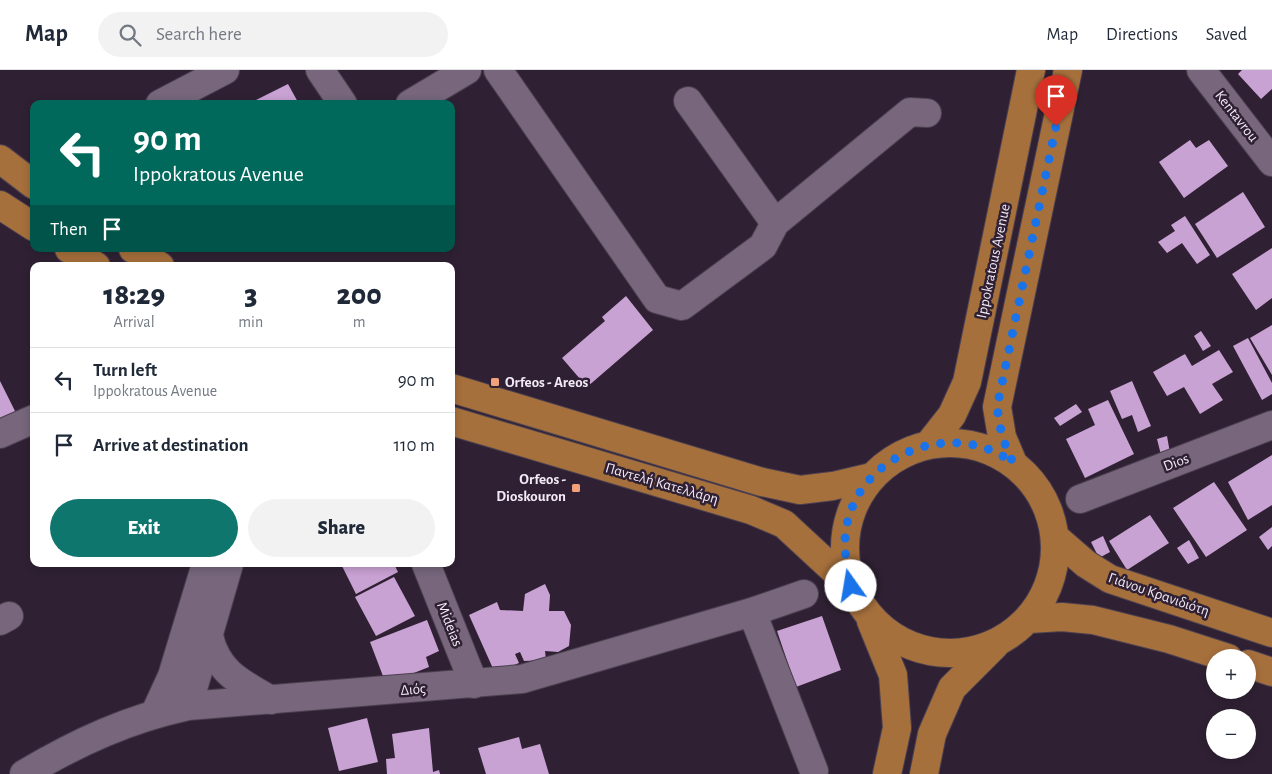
<!DOCTYPE html>
<html lang="en">
<head>
<meta charset="utf-8">
<style>
  :root { --surface:#fff; --page:#f2f2f3; --text:#1f2937; --muted:#747a83; --line:#e0e1e3; --accent:#0f766e }
  body { margin:0; font-family:"Alegreya Sans",sans-serif; background:var(--page); color:var(--text); height:100vh; display:flex; flex-direction:column; font-size:19px; white-space:nowrap }
  * { box-sizing:border-box; margin:0 }
  p { font-size:16px; color:var(--muted) }
  .icon { flex:none; width:28px; height:28px; fill:none; stroke:currentColor; stroke-width:2; stroke-linecap:round; stroke-linejoin:round }
  .map { position:relative; flex:1; overflow:hidden }
  .details { position:absolute; left:30px; top:192px; width:425px; height:305px; display:flex; flex-direction:column; background:var(--surface); border-radius:10px; box-shadow:0 2px 8px #0003 }
  .details>* { flex:none }
  .banner { position:absolute; left:30px; top:30px; width:425px; height:152px; border-radius:10px; box-shadow:0 2px 8px #0003; background:#00695c; color:#fff; overflow:hidden }
  .tools { position:absolute; left:1206px; top:579px; display:grid; gap:10px }
  .tools a { display:grid; place-items:center; width:50px; height:50px; border-radius:50%; background:var(--surface); box-shadow:0 2px 8px #0003; font-size:25px }
  .pin { position:absolute; display:grid; place-items:center; width:42px; height:42px; color:#fff; margin:-51px -21px; border-radius:50% 50% 50% 0; rotate:-45deg; box-shadow:0 0 5px #0007 }
  .pin .icon { rotate:45deg }
  .me { position:absolute; width:55px; margin:-28px; rotate:347deg; stroke-linejoin:round; filter:drop-shadow(0 0 4px #0008) }
  .turn { display:flex; align-items:center; gap:18px; height:105px; padding:0 20px; font-size:22px }
  .turn .icon { width:65px; height:65px; stroke-width:2.5 }
  .turn b { display:block; font-size:35px; line-height:42px }
  .then { display:flex; align-items:center; height:48px; padding:0 20px; background:#0003; gap:10px; font-size:19px }
  .eta { display:flex; justify-content:space-evenly; align-items:center; height:85px; text-align:center }
  .eta b { font-size:30px; font-weight:800; line-height:35px }
  .primary-button { display:flex; gap:10px; margin-top:auto; padding:10px 20px }
  .primary-button a { flex:1; height:58px; border-radius:30px; background:var(--accent); color:#fff; font-size:20px; font-weight:800; line-height:58px; text-align:center }
  .primary-button a+a { background:var(--page); color:var(--text) }
  ul { padding:0; list-style:none }
  li { display:flex; align-items:center; gap:15px; height:65px; padding:0 20px; border-top:1px solid var(--line) }
  li div { flex:1 }
  li b { display:block; font-size:19px }
  li em { font-style:normal }
  header { display:flex; align-items:center; gap:30px; box-sizing:border-box; height:70px; padding:0 25px; background:var(--surface); border-bottom:1px solid var(--line) }
  header strong { font-size:24px }
  nav { display:flex; gap:28px; margin-inline-start:auto; font-size:18px }
  .search { width:350px; height:45px; background:var(--page); display:flex; align-items:center; gap:12px; box-sizing:border-box; padding:0 18px; border-radius:28px; color:var(--muted); font-size:19px }
  .map>svg:first-child { display:block }
</style>
</head>
<body>
<header>
<strong>Map</strong>
<div class="search"><svg class="icon" aria-label="search" viewBox="0 0 24 24"><circle cx="10" cy="10" r="6"/><path d="M15 15l6 6"/></svg>Search here</div>
<nav><a>Map</a><a>Directions</a><a>Saved</a></nav>
</header>
<div class="map">
<svg width="1272" height="704" viewBox="0 0 1272 704">
  <rect width="100%" height="100%" fill="#2f2133"/>
  <!-- building -->
  <path fill="#c9a2d4" d="M1242,0H1272V19L1261,29L1238,4Z
    M288,14L299,34H253L252,32Z
    M1190,70L1196,78L1209,70L1228,96L1184,128L1159,92Z
    M1243,122L1265,157L1217,188L1195,154Z
    M1185,146L1210,185L1197,194L1182,173L1167,183L1158,172L1175,161L1171,155Z
    M1272,178V228L1256,240L1232,204Z
    M626,226L653,260L587,317L562,288L605,251L602,247Z
    M1272,255V305L1250,268Z
    M1201,261L1211,276L1203,281L1194,266Z
    M1248,268L1272,313V324L1262,330L1233,276Z
    M1219,280L1233,302L1212,314L1223,330L1200,344L1184,317L1167,326L1153,302L1185,284L1192,296Z
    M0,311L16,343L0,351Z
    M1132,311L1151,356L1138,362L1132,345L1122,349L1110,321Z
    M1108,330L1134,384L1085,408L1066,369L1095,355L1088,339Z
    M1076,334L1082,342L1060,356L1054,348Z
    M1167,366L1170,383L1161,385L1157,369Z
    M1272,385V435L1248,450L1228,412Z
    M1214,412L1247,460L1206,487L1173,438Z
    M1150,445L1169,473L1127,500L1109,471Z
    M1272,457V476L1268,480L1259,467Z
    M1103,466L1110,482L1099,488L1091,472Z
    M1189,470L1199,488L1188,494L1177,478Z
    M341,494H394L398,502L356,524Z
    M394,507L415,546L376,566L355,527Z
    M545,514L550,525L549,541H564L571,555L569,576L558,582L545,581L546,590L524,591L520,582L515,584L519,593L495,603L469,545L497,532L500,540L523,541L525,524Z
    M822,546L841,600L796,617L777,561Z
    M427,550L439,581L426,587L429,597L386,614L370,572Z
    M367,648L378,692L339,701L328,658Z
    M429,658L433,702L439,700L440,704H387L386,689L395,688L392,664Z
    M519,667L522,679L540,674L549,704H486L478,678Z"/>
  <g fill="none" stroke-linecap="round" stroke-linejoin="round">
    <!-- minor casing -->
    <g stroke="#4c4050" stroke-width="30">
      <path id="minor" d="M320,0L343,34
        M498,0L657,229L682,236L763,176L775,153L910,42L927,43
        M1201,0L1272,92
        M688,31L775,153
        M160,34L225,0
        M410,34L467,0
        M0,364L34,349
        M1080,429L1272,355
        M426,494L474,614
        M752,542L814,701
        M0,551L9,546
        M209,566C217,602 241,613 271,630
        M188,636L229,494
        M155,643L172,606L206,494
        M24,704C78,672 128,649 188,636L522,609L752,542L804,524"/>
    </g>
    <!-- major casing -->
    <g stroke="#4c4050" stroke-width="30">
      <path id="major" d="M0,89L34,115
        M0,135L34,157
        M69,179L96,196
        M133,179L160,196
        M451,318L762,412L800,420L833,416L871,407
        M451,351L751,440L784,454L851,516
        M845 478a105 105 0 1 1 210 0a105 105 0 1 1-210 0Z
        M930,373L952,345L967,312L1031,0
        M1013,393L1002,367L997,337L1068,0
        M1056,468L1086,494L1110,509L1272,563
        M1029,549L1062,547L1093,550L1169,569L1228,588
        M871,551L893,605L897,658L887,704
        M1248,594L1272,602
        M924,704L932,664L952,618L995,575"/>
    </g>
    <!-- minor -->
    <use href="#minor" stroke="#77667c" stroke-width="28"/>
    <!-- major -->
    <use href="#major" stroke="#a6703c" stroke-width="28"/>
  </g>
  <g fill="none" stroke-linecap="round" stroke-linejoin="round">
    <!-- route -->
    <path stroke="#1a73e8" stroke-width="9" stroke-dasharray="0 16.2" d="M851,516C847,497 843,479 846,459C858,384 953,347 1013,393L1002,367L997,337L1056,56"/>
  </g>
  <!-- markers -->
  <g fill="#f1a17c" stroke="#2f2133" stroke-width="2">
    <rect x="490" y="307" width="10" height="10" rx="2.5"/>
    <rect x="571" y="413" width="10" height="10" rx="2.5"/>
  </g>
  <g text-anchor="middle" stroke-width="5" stroke-linejoin="round" paint-order="stroke">
    <!-- street labels -->
    <g font-size="15" fill="#f4eaf7" stroke="#2f2133">
      <text transform="translate(1237 46) rotate(52)" y="5">Kentavrou</text>
      <text transform="translate(993 191) rotate(-78)" y="5">Ippokratous Avenue</text>
      <text transform="translate(1176 392) rotate(-21)" y="5">Dios</text>
      <text transform="translate(662 413) rotate(16)" y="5">Παντελή Κατελλάρη</text>
      <text transform="translate(1159 524) rotate(19)" y="5">Γιάνου Κρανιδιότη</text>
      <text transform="translate(450 554) rotate(68)" y="5">Mideias</text>
      <text transform="translate(413 619) rotate(-4)" y="5">Διός</text>
    </g>
    <!-- poi labels -->
    <g font-size="15" font-weight="bold" fill="#f4eaf7" stroke="#2f2133" text-anchor="start">
      <text x="505" y="317">Orfeos - Areos</text>
      <text x="566" y="414" text-anchor="end">Orfeos -<tspan x="566" dy="17">Dioskouron</tspan></text>
    </g>
  </g>
</svg>
<div class="tools">
<a>+</a>
<a>−</a>
</div>
<div class="pin" style="left:1056px;top:56px;background:#d93025"><svg class="icon" aria-label="arrive" viewBox="0 0 24 24"><path d="M6 21V4h12l-3 4 3 4H6"/></svg></div>
<svg class="me" style="left:851px;top:516px" viewBox="-20 -20 40 40"><circle r="19" fill="#fff"/><path d="M0-13L10 11 0 6-10 11z" fill="#1a73e8"/></svg>
<div class="banner">
<div class="turn"><svg class="icon" aria-label="left" viewBox="0 0 24 24"><path d="M17 20v-9H6M10 6l-5 5 5 5"/></svg><div><b>90 m</b>Ippokratous Avenue</div></div>
<div class="then">Then<svg class="icon" aria-label="arrive" viewBox="0 0 24 24"><path d="M6 21V4h12l-3 4 3 4H6"/></svg></div>
</div>
<section class="details">
<div class="eta">
<div><b>18:29</b><p>Arrival</p></div>
<div><b>3</b><p>min</p></div>
<div><b>200</b><p>m</p></div>
</div>
<ul>
<li><svg class="icon" aria-label="left" viewBox="0 0 24 24"><path d="M17 20v-9H6M10 6l-5 5 5 5"/></svg><div><b>Turn left</b><p>Ippokratous Avenue</p></div><em>90 m</em></li>
<li><svg class="icon" aria-label="arrive" viewBox="0 0 24 24"><path d="M6 21V4h12l-3 4 3 4H6"/></svg><div><b>Arrive at destination</b></div><em>110 m</em></li>
</ul>
<div class="primary-button"><a>Exit</a><a>Share</a></div>
</section>
</div>
</body>
</html>
